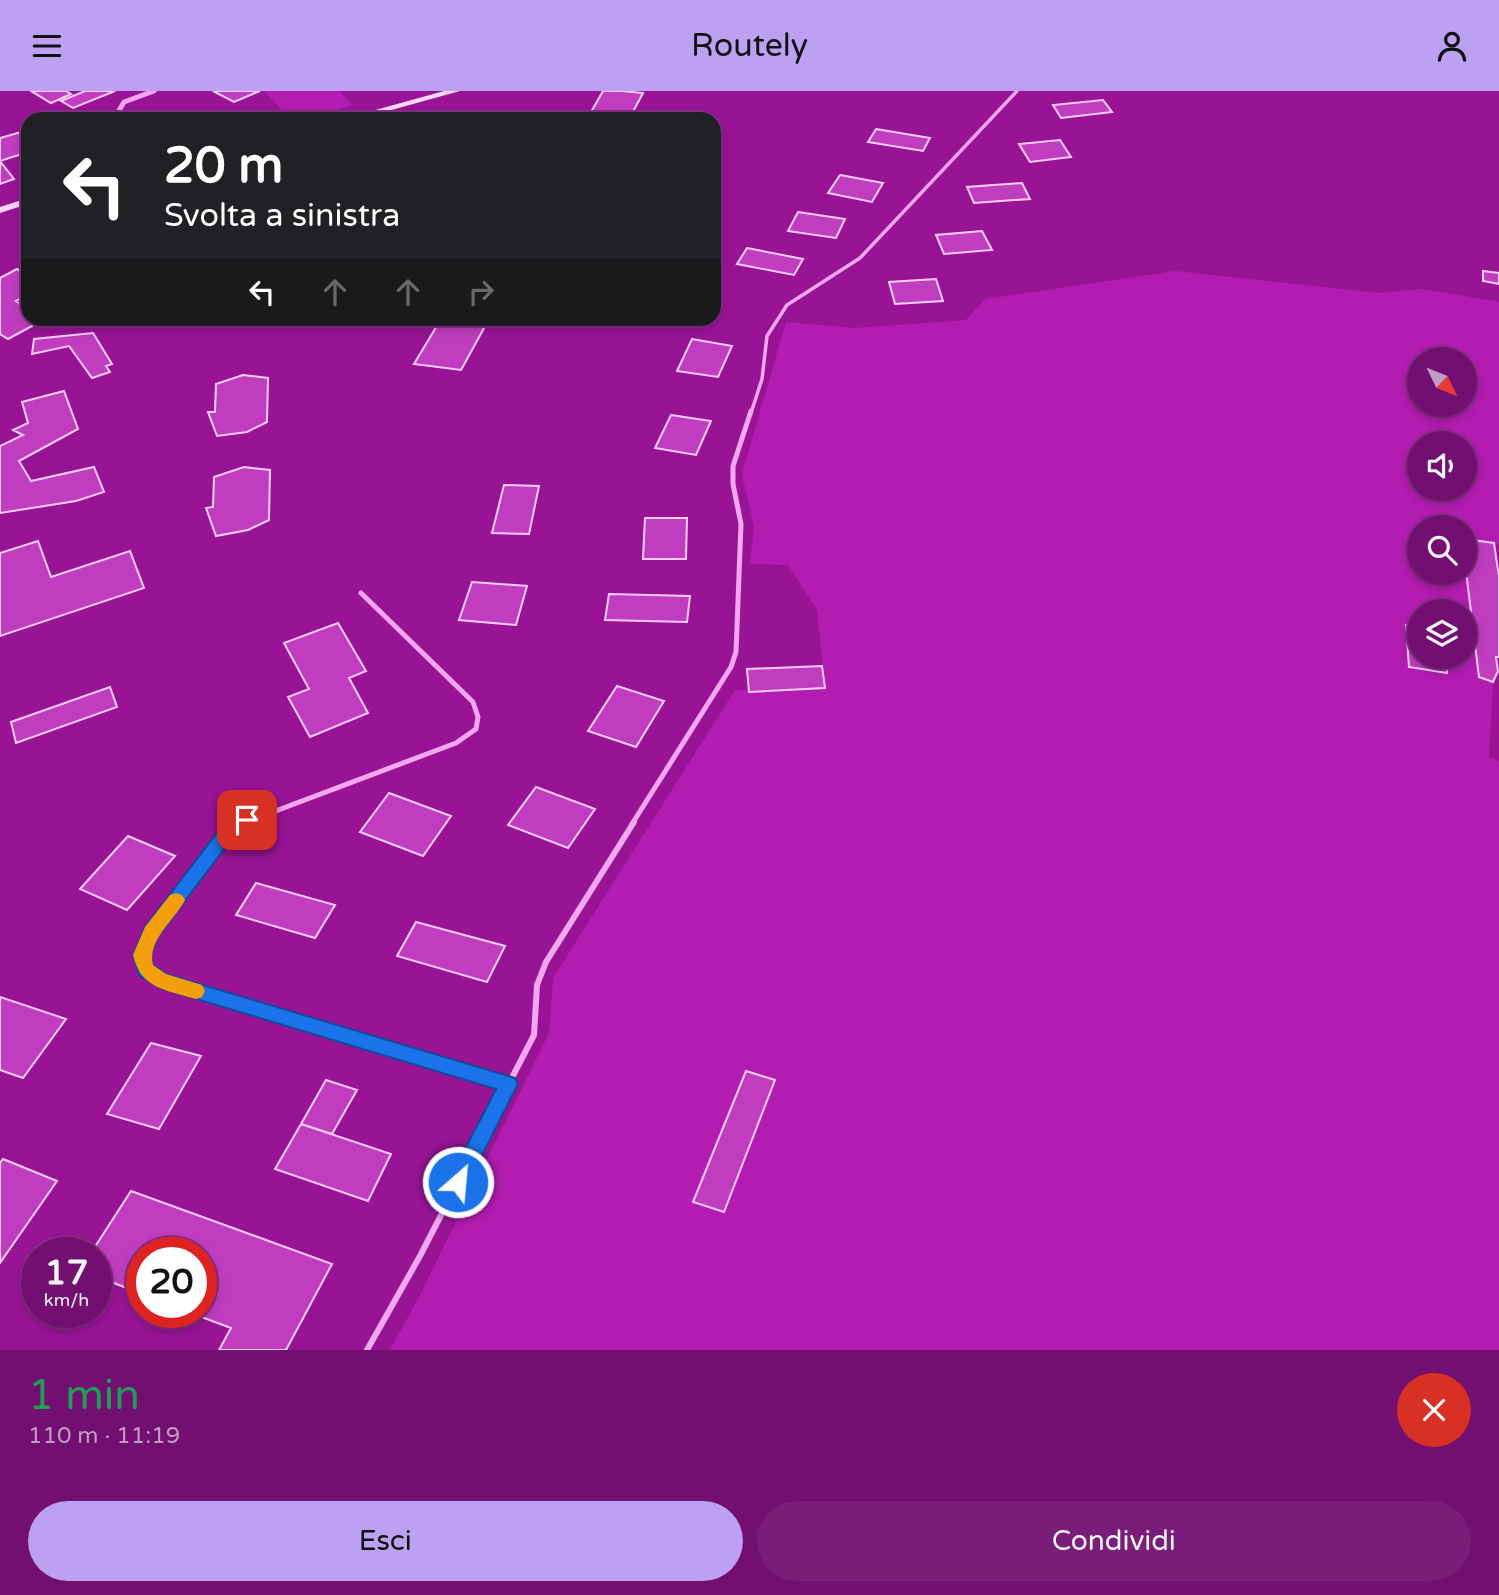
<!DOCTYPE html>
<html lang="it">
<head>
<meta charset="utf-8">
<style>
  :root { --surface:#720f70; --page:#7a1d78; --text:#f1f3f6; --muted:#c19cc3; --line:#842f83; --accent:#bca0f2 }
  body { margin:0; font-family:"Varela Round",sans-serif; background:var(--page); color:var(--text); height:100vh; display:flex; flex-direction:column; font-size:26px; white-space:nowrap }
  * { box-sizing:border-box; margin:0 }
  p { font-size:23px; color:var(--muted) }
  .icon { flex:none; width:38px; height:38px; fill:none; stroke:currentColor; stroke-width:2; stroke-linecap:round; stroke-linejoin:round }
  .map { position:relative; height:1259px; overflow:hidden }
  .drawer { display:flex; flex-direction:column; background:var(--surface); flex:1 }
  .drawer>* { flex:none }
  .banner { position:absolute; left:21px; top:21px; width:700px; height:214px; border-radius:21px; box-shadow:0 4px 10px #0003,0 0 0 2px var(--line); background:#202124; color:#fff; overflow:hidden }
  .needle { width:46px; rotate:133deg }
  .controls { position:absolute; left:1407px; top:256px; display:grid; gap:14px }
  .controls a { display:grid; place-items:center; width:70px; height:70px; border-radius:50%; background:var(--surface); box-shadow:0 4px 10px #0003,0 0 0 2px var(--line); font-size:35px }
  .speed { position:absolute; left:21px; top:1146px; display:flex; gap:14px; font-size:35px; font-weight:700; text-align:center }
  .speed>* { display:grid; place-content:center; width:91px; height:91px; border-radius:50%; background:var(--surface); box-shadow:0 4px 10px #0003,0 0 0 2px var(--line); line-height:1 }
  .speed small { font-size:18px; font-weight:400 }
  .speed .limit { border:10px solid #d22; background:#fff; color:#111 }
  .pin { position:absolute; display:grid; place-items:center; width:60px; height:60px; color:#fff; margin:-30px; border-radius:14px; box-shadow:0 4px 10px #0006 }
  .me { position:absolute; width:77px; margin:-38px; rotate:27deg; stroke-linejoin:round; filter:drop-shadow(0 0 5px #0008) }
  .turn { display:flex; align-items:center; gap:24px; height:147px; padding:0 28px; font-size:32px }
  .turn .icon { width:91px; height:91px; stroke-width:2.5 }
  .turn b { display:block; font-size:49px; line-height:60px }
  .lanes { display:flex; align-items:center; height:66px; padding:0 28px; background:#0003; justify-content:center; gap:35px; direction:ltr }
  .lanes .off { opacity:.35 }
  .round { display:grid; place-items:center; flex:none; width:74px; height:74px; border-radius:37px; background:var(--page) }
  .overview { display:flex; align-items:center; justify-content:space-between; height:119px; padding:0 28px }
  h1 { font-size:42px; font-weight:600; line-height:52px; color:#1e9e55 }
  .button { display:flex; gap:14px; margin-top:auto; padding:14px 28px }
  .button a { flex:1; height:80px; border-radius:42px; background:var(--accent); color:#111; font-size:28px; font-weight:600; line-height:80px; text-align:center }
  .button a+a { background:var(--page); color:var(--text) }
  header { display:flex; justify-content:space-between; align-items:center; height:91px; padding:0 28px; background:var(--accent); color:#111; font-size:32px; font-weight:600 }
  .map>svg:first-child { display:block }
</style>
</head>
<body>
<header><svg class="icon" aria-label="menu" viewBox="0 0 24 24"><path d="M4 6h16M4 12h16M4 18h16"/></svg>Routely<svg class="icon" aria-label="person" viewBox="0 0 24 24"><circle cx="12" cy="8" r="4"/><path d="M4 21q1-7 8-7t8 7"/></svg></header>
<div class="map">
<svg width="1499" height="1259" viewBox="0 0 1499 1259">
  <rect width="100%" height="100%" fill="#981495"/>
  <!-- green -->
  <path fill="#b21cb0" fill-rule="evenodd" d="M264,0H339L353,14L307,28H290Z
    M1175,180L1379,202L1421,198L1499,211V453L1465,448V436H1419V481H1465V472L1479,586L1493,591L1489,666L1499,670V1259H390L420,1204L549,942L553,887L735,599L825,596L817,519L788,474L750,473L754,435L742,383L786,231L855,237L966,229L985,208ZM1419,268H1465V313H1419ZM1419,352H1465V397H1419ZM1419,520H1465V565H1419Z"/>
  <!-- building -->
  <path fill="#bf3dbe" stroke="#fdcdfd" stroke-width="2" d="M31,0H66L71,3L51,12Z
    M85,0H115L73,17L61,10Z
    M213,0H260L234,11Z
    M603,0H623L643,2L629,28H587Z
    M1103,9L1112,21L1061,27L1053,14Z
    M876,38L930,47L923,60L868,51Z
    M28,39V61L0,70V47Z
    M1060,49L1071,66L1030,71L1019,53Z
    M0,70L14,88L0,93Z
    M840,84L883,92L872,111L828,102Z
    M1022,92L1030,108L974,112L967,96Z
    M798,121L845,128L836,147L788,140Z
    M982,140L992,159L944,163L936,144Z
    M747,157L803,168L794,184L737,173Z
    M17,178L28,184V204L16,210L28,217V228H45L8,248L0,243V187Z
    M1483,180L1499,182V193L1483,190Z
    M936,188L943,210L895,213L889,191Z
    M441,228H489L461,279L414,273Z
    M93,242L112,273L106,275L110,281L92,287L69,255L32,263L34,248Z
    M692,248L732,255L718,286L677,280Z
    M243,284L268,287L267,331L247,341L217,345L208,321H215L216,293Z
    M64,300L78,338L19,370L31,390L94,376L104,401L76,410L0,422V355L23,344L13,339L28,332L22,311Z
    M1428,313H1445L1447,324L1429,322Z
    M671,324L711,330L696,364L655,357Z
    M244,376L270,379L269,429L248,439L216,445L206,417L213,416L214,386Z
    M504,394L539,395L529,443L492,442Z
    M645,427H687L686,468H643Z
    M1465,448L1494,452L1499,486V566H1496L1498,580L1493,591L1479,586L1465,472Z
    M38,450L51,486L130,460L144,497L0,545V462Z
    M472,491L527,495L516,534L459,529Z
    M609,503L690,505L687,531L605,529Z
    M338,532L366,580L349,587L368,622L310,646L288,606L309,598L284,552Z
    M1406,534L1419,536V565H1446L1447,582L1409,576Z
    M822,575L825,597L749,601L747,578Z
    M617,595L664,610L636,656L588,640Z
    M110,596L117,616L16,652L11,631Z
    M536,696L595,718L568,757L508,734Z
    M389,702L451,725L423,765L360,741Z
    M128,745L175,765L127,819L80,798Z
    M256,792L335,814L315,847L236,824Z
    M416,831L505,855L487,891L397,865Z
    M0,906L66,928L23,987L0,979Z
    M151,952L201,965L159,1038L107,1023Z
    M746,980L775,989L724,1121L693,1111Z
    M326,989L357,999L332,1043L301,1033Z
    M301,1033L391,1063L368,1110L275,1078Z
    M3,1068L57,1090L0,1172V1072Z
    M131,1100L332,1173L286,1259H219L231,1237L191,1222H201V1162H142V1203L96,1185V1162H91Z"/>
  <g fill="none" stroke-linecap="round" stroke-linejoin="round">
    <!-- lane-far2 -->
    <path stroke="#f3a6f2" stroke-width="3.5" d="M751,322L762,288L767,245L787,214L860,167L1017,0"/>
    <!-- lane-far1 -->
    <path stroke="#f3a6f2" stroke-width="5" d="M241,733L456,652L476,638L478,626L473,611L361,502
      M632,733L731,576L736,561L741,433L733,393V375L751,320"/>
    <!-- lane -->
    <path stroke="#f3a6f2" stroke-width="6" d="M243,731L224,744L151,842L142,864L145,878L160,889L508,993
      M367,1259L420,1165L534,944L537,894L546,871L634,731"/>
    <!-- street -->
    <path stroke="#f3a6f2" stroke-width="5" d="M114,28L124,11L154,0"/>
    <!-- secondary -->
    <path fill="#fcd5fb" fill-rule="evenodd" d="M444,0H460L359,28H343Z
      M28,107V113L0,122V116Z"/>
  </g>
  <!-- route -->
  <path fill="#1a73e8" stroke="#114b97" stroke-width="2" d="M247,723L253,725L255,729L253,734L231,749L158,846L151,864L153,874L166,883L515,987L518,993L465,1098L458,1101L451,1098L448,1091L496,998L160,897L139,884L133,864L145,836L219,739Z"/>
  <!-- slow -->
  <path fill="#f59e0b" d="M176,802L182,804L185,809C174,830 147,849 153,874L166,883L202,894L205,900L202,906L196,908C166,899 141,898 133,864L145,836L170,804Z"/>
</svg>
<div class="controls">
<a><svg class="needle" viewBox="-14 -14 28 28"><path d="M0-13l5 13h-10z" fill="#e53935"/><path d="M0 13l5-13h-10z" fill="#c19cc3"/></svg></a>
<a><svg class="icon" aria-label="sound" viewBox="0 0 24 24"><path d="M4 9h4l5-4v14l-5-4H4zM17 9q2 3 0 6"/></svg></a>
<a><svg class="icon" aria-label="search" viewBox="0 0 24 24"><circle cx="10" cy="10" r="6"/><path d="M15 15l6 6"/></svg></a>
<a><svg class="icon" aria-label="layers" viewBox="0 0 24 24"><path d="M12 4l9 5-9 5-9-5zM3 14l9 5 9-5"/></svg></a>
</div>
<div class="speed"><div>17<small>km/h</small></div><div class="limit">20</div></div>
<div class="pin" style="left:247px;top:729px;background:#d93025"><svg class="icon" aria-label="arrive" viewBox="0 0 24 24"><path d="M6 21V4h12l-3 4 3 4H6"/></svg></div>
<svg class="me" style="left:458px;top:1091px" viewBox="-20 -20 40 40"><circle r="17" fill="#1a73e8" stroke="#fff" stroke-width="3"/><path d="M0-11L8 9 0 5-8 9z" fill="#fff"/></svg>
<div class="banner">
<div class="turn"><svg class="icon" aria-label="left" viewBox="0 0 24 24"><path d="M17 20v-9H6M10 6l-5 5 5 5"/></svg><div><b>20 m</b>Svolta a sinistra</div></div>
<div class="lanes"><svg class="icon" aria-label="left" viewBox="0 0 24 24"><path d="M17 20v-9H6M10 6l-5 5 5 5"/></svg><svg class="icon off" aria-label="ahead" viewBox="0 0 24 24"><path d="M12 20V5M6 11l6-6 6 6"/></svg><svg class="icon off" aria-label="ahead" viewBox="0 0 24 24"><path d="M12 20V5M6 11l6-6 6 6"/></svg><svg class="icon off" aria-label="right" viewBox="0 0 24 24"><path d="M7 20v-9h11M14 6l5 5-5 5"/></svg></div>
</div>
</div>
<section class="drawer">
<div class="overview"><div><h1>1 min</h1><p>110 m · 11:19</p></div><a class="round" style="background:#d93025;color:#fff"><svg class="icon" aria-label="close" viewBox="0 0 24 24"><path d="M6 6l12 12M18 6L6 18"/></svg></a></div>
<div class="button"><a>Esci</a><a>Condividi</a></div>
</section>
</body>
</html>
